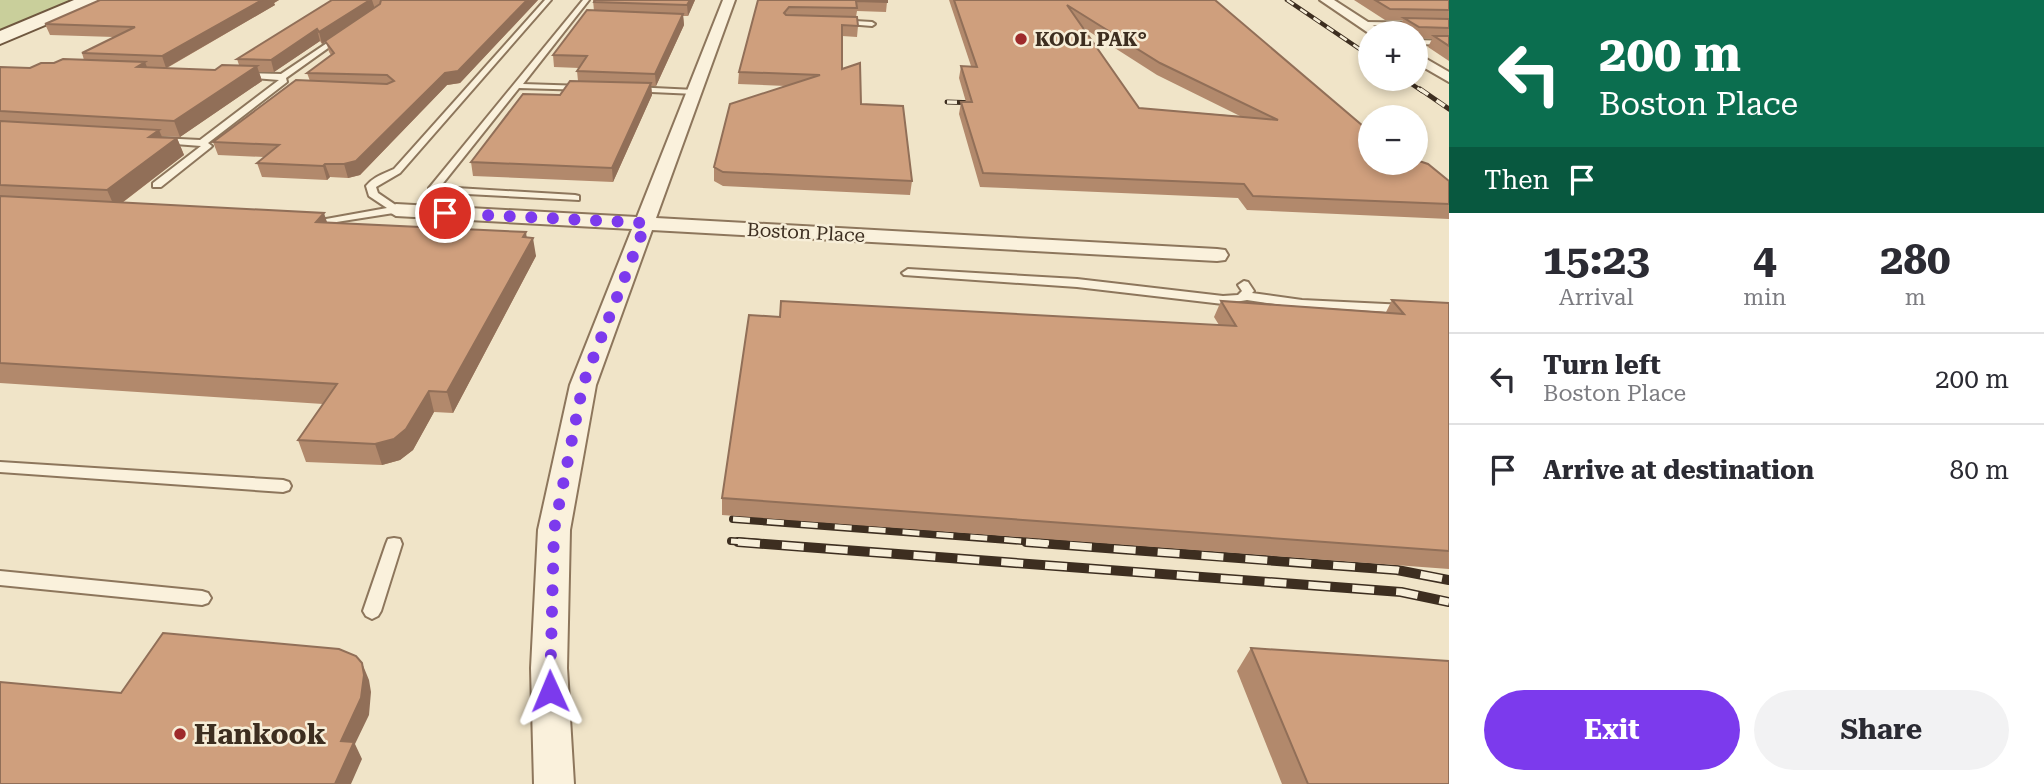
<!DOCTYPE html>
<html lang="en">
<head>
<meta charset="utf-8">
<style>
  :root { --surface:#fff; --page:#f2f2f3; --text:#2b2b33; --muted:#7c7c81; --line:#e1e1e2; --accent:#7c3aed }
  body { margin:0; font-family:"Roboto Serif",serif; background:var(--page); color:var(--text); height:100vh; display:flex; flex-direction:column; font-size:26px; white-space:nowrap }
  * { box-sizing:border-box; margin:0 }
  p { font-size:23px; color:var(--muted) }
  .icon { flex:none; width:38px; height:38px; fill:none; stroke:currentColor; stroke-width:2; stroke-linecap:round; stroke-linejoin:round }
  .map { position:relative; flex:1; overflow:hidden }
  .side { display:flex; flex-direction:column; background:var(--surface); width:595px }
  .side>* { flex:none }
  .banner { background:#0b6e4f; color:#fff; overflow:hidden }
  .tools { position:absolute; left:1358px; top:21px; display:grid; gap:14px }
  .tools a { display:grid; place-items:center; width:70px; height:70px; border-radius:50%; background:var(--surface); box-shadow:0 4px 10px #0003; font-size:35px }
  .pin { position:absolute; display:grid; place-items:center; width:60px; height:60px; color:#fff; margin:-30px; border:4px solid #fff; border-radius:50%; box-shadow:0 2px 7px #0007 }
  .me { position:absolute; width:77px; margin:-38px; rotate:359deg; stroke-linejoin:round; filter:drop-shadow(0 0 5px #0008) }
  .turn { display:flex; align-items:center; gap:24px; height:147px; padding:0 35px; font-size:32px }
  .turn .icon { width:91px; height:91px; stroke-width:2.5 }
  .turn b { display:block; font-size:49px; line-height:60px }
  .then { display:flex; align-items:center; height:66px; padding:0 35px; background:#0003; gap:14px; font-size:26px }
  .eta { display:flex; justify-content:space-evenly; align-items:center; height:119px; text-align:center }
  .eta b { font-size:42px; font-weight:700; line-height:49px }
  .action { display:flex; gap:14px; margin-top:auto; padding:14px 35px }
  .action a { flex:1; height:80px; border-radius:42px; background:var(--accent); color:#fff; font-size:28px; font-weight:700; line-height:80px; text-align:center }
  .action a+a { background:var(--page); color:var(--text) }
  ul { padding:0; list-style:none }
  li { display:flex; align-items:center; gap:21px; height:91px; padding:0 35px; border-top:2px solid var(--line) }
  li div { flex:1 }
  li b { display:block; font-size:26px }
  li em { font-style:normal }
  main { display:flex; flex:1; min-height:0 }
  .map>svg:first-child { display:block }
</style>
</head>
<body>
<main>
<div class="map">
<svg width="1449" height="784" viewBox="0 0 1449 784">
  <rect width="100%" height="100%" fill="#f0e4c8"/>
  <!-- green -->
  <path fill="#c9cf9b" d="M0,0H72L0,30Z"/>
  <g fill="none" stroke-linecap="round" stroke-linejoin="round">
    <!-- service casing -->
    <g stroke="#8d765c" stroke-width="4">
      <path id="service" d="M545,0H551L400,173L376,187L378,193L400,208V212L311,226L310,224L315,221L387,208L369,196L366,186C373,177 383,174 394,169Z
        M583,0H589L523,84L584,86L588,88L587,90L519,88L440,187L575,195L579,196V200L429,192V188Z
        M838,20L872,22L875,24L872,26L836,23Z
        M1363,22L1449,23V27L1361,25Z
        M339,35L345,36L286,78L287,82L208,143L212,146L210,148L161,187H153V183L201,146L162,143L159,142V138L200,140L279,80L243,77L239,75L240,73L281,74Z
        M1416,40L1449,41V45L1416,44Z
        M633,87L695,90L699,92L695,94L630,91L629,89Z
        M908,269L1077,279L1223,296L1238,295L1242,291L1238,285L1244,281L1248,282L1254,291L1252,293L1302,300L1406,305L1412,309L1406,313L1302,308L1247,300L1223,304L1077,287L904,275L902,273Z
        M0,462L283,480L289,482L291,486L289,490L283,492L0,472Z
        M394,538L400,539L402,544L381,611L378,616L372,619L366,616L363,611L386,544L388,539Z
        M0,571L202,591L208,593L211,598L208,603L202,605L0,585Z"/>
    </g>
    <!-- minor casing -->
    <g stroke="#8d765c" stroke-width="4">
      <path id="minor" d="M723,0H735L656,218L1217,249L1225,250L1228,255L1225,260L1217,261L652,230L596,385L570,530L567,668L574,784H534L531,668L538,530L570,385L632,229L396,216L386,210L396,204L637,217Z
        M1320,0H1334L1385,33L1370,34Z
        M1416,53L1449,72V82L1416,63Z"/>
    </g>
    <!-- secondary casing -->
    <g stroke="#6f573f" stroke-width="4">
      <path id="secondary" d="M74,0H98L95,4L0,44V31Z"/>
    </g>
    <!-- service -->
    <use href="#service" fill="#faf1dc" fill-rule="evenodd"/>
    <!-- minor -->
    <use href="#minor" fill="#faf1dc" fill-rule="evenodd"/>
    <!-- secondary -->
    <use href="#secondary" fill="#faf1dc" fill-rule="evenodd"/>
    <!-- rail-far3 casing -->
    <g stroke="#3d2e20" stroke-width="4.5">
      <path id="rail-far3" d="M1287,0L1370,56
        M1404,79L1422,91"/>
    </g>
    <!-- rail-far2 casing -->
    <g stroke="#3d2e20" stroke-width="5">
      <path id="rail-far2" d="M1420,89L1449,109
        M947,102L979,103"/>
    </g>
    <!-- rail-far1 casing -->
    <g stroke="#3d2e20" stroke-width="8">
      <path id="rail-far1" d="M733,519L1049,543
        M731,541L761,543"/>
    </g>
    <!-- rail casing -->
    <g stroke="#3d2e20" stroke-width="10">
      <path id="rail" d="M738,542L1401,592L1449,602
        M1026,542L1397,570L1449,580"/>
    </g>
    <!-- rail-far3 -->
    <use href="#rail-far3" stroke="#f7eed8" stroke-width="2.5" stroke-dasharray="8" stroke-linecap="butt"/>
    <!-- rail-far2 -->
    <use href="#rail-far2" stroke="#f7eed8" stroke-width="3.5" stroke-dasharray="10" stroke-linecap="butt"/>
    <!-- rail-far1 -->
    <use href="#rail-far1" stroke="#f7eed8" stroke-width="5" stroke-dasharray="17" stroke-linecap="butt"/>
    <!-- rail -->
    <use href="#rail" stroke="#f7eed8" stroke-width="7" stroke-dasharray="22" stroke-linecap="butt"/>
  </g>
  <!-- wall -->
  <path fill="#b2896c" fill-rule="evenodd" d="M100,0H279L274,3L275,5L167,68L215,70L239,65L237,59L332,0H538L460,83L447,85L360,175L348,178L330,177L327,180L262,177L257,163L264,157L218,155L213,142L310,81L307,73L331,55L329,52L326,41L322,44L320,41L274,72H259L262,81L180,137L162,136L163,138H177L184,155L122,203L327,222L526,237L536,256L453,413L434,412L413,450L400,460L382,465L306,462L298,440L323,404L0,383V67L30,68L54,63L84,60L82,53L114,37L50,35L45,24Z
    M593,0H695L688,16H683L684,25L656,86H651L652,95L613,182L473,176L471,162L578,81L577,71L579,68L554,67L553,55L594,11Z
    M758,0L887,2L886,12L857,11L856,17L858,26L857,37L842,36V69L861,104L912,181L910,195L723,186L714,181V167L786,86L738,84L739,72Z
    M949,0H1215L1370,163L1449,181V219L1247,210L1238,198L980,187L959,114L961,102H966L959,78L961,66H971ZM1082,27L1157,75L1240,116L1139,108Z
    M1354,0H1449V61L1428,47L1432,39L1416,38V33H1406L1399,28L1403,20H1385Z
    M1392,300L1449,303V569L722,515V498L780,317L1219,325L1214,317L1221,301L1386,312Z
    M1251,648L1449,784H1282L1237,671Z"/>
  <!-- shaded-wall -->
  <path fill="#916f58" d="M262,0H279L274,3L275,5L166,68L162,56Z
    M370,0H372L375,9L322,44L319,32Z
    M527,0H538L460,83L447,85L360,175L348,178L344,164Z
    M690,0H695L688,16L687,5Z
    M683,14L684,25L656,86L655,74Z
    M317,29L320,41L274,72L271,60Z
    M145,62L151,77L137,67Z
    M257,66L262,81L180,137L174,121Z
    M651,83L652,95L613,182L612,168Z
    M159,130L166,146L177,138L184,155L115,208L107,190L149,137Z
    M325,164L330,177L327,180L323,166Z
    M324,213L330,231L316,222Z
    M526,232L528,247L533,238L536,256L453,413L447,392Z
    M429,391L434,412L413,450L400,460L382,465L375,444Z
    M362,663L369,680L371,692L369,715L355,744L362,759L351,784H335L341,741Z"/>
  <!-- building -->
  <path fill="#cf9f7d" stroke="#916f58" stroke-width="2" fill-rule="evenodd" d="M100,0H262L162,56L82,53L135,27L45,24Z
    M332,0H370L319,32L317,29L271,60L237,59Z
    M380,0H527L458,71L445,73L356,161L344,164H325L323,166L257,163L279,145L213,142L296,80L387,84L394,81L387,75L307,73L334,53L325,41L380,4L381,0Z
    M595,0H690L687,5L594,2Z
    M758,0H887V2L856,1L857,8L789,7L784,13L786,15L857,17L858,26L842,25V69L860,63L861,104L903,106L912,181L723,172L714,167L730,104L820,75L739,72Z
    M954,0H1215L1370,132V163H1416V160L1428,164L1449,181V204L1253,196L1244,184L983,173L961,102H972L961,66L977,67ZM1067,5L1160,63L1278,120L1139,108Z
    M1375,0H1449V10L1390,9Z
    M587,10L683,14L655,74L577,71L587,56L553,55Z
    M1404,18L1449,19V28L1419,27Z
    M1434,36H1449V46Z
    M63,59L145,62L137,67L215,70L222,65L257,66L174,121L0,111V67L30,68L41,63H54Z
    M570,81L651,83L612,168L471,162L523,94L560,95Z
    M0,121L159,130L149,137L177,138L107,190L0,185Z
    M0,196L324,213L316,222L526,232L523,237L533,238L447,392L429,391L406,429L394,439L375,444L298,440L337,384L0,363Z
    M1392,300L1449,303V551L722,498L749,315L780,317L781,301L1236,326L1221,301L1404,314Z
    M163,633L339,649L356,656L362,663L364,675L361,698L341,741L354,742L335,784H0V682L121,693Z
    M1251,648L1449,661V784H1308Z"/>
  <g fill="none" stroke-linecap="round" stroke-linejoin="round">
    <!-- route -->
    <path stroke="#7c3aed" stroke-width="12" stroke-dasharray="0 21.6" d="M445,213L646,223L583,384L554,530L550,691"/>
  </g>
  <!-- markers -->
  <g fill="#9e2a2b" stroke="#f7eed8" stroke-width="2.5">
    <circle cx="1021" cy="39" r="7"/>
    <circle cx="180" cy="734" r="7"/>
  </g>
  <g text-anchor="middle" stroke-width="5" stroke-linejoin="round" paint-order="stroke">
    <!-- far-poi labels -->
    <g font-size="19" font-weight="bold" fill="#3d2e20" stroke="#f7eed8" text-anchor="start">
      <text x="1035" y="46">KOOL PAK°</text>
    </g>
    <!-- far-street labels -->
    <g font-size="19" fill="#3d2e20" stroke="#f7eed8">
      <text transform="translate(806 232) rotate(3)" y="7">Boston Place</text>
    </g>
    <!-- near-poi labels -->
    <g font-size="28" font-weight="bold" fill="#3d2e20" stroke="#f7eed8" text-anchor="start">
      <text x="194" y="744">Hankook</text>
    </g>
  </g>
</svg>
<div class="tools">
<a>+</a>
<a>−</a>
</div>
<div class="pin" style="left:445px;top:213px;background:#d93025"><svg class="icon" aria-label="arrive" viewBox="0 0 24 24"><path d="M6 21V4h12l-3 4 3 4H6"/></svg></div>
<svg class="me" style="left:550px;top:691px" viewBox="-20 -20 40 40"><path d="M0-17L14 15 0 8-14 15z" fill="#7c3aed" stroke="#fff" stroke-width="4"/></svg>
</div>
<section class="side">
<div class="banner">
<div class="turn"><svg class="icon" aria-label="left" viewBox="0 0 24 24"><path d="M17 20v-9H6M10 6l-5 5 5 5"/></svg><div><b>200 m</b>Boston Place</div></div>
<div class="then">Then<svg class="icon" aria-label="arrive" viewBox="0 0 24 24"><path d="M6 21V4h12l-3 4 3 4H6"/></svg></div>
</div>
<div class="eta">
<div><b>15:23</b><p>Arrival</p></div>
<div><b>4</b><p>min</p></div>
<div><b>280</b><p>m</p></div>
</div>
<ul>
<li><svg class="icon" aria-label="left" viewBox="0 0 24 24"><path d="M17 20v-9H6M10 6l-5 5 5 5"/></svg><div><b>Turn left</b><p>Boston Place</p></div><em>200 m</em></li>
<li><svg class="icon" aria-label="arrive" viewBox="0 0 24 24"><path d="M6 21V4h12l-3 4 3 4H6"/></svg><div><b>Arrive at destination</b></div><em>80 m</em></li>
</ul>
<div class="action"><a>Exit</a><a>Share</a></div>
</section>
</main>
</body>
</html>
